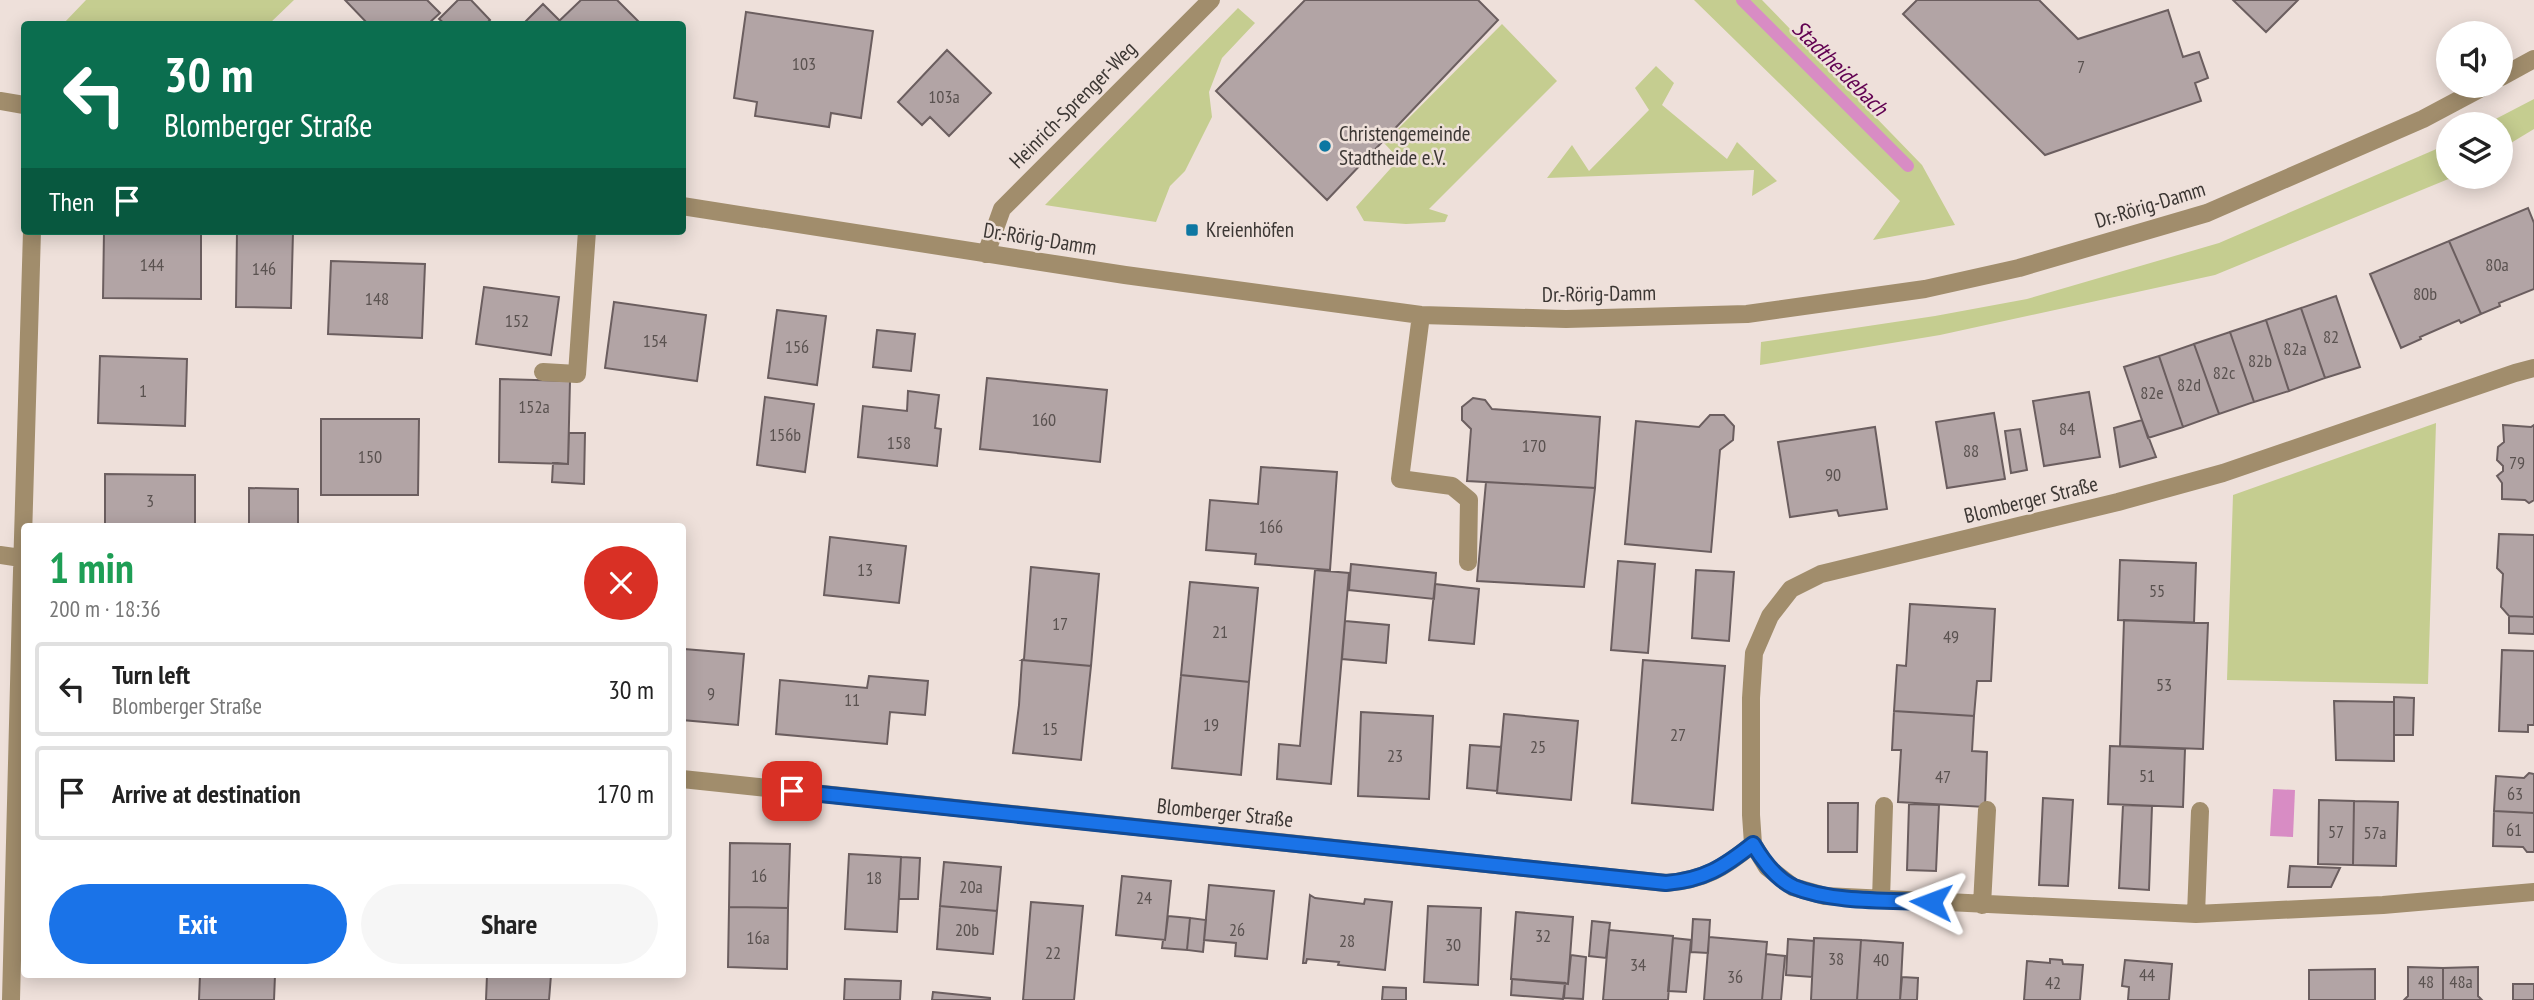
<!DOCTYPE html>
<html lang="en">
<head>
<meta charset="utf-8">
<style>
  :root { --surface:#fff; --page:#f6f6f6; --text:#222; --muted:#767676; --line:#e0e0e0; --accent:#1a73e8 }
  body { margin:0; font-family:"PT Sans Narrow",sans-serif; background:var(--page); color:var(--text); height:100vh; display:flex; flex-direction:column; font-size:26px; white-space:nowrap }
  * { box-sizing:border-box; margin:0 }
  p { font-size:23px; color:var(--muted) }
  .icon { flex:none; width:38px; height:38px; fill:none; stroke:currentColor; stroke-width:2; stroke-linecap:round; stroke-linejoin:round }
  .map { position:relative; flex:1; overflow:hidden }
  .details { position:absolute; left:21px; top:523px; width:665px; height:455px; display:flex; flex-direction:column; background:var(--surface); border-radius:7px; box-shadow:0 4px 18px #0003 }
  .details>* { flex:none }
  .banner { position:absolute; left:21px; top:21px; width:665px; height:214px; border-radius:7px; box-shadow:0 4px 18px #0003; background:#0b6e4f; color:#fff; overflow:hidden }
  .fabs { position:absolute; left:2436px; top:21px; display:grid; gap:14px }
  .fabs a { display:grid; place-items:center; width:77px; height:77px; border-radius:50%; background:var(--surface); box-shadow:0 4px 18px #0003; font-size:35px }
  .pin { position:absolute; display:grid; place-items:center; width:60px; height:60px; color:#fff; margin:-30px; border-radius:14px; box-shadow:0 4px 10px #0006 }
  .me { position:absolute; width:77px; margin:-38px; rotate:273deg; stroke-linejoin:round; filter:drop-shadow(0 0 5px #0008) }
  .turn { display:flex; align-items:center; gap:24px; height:147px; padding:0 28px; font-size:32px }
  .turn .icon { width:91px; height:91px; stroke-width:2.5 }
  .turn b { display:block; font-size:49px; line-height:60px }
  .then { display:flex; align-items:center; height:66px; padding:0 28px; background:#0003; gap:14px; font-size:26px }
  .round { display:grid; place-items:center; flex:none; width:74px; height:74px; border-radius:37px; background:var(--page) }
  .headline { display:flex; align-items:center; justify-content:space-between; height:119px; padding:0 28px }
  h1 { font-size:42px; font-weight:700; line-height:52px; color:#1e9e55 }
  .cta { display:flex; gap:14px; margin-top:auto; padding:14px 28px }
  .cta a { flex:1; height:80px; border-radius:42px; background:var(--accent); color:#fff; font-size:28px; font-weight:700; line-height:80px; text-align:center }
  .cta a+a { background:var(--page); color:var(--text) }
  ul { padding:0; list-style:none }
  li { display:flex; align-items:center; gap:21px; height:94px; margin:0 14px 10px; padding:0 14px; border:4px solid var(--line); border-radius:7px }
  li div { flex:1 }
  li b { display:block; font-size:26px }
  li em { font-style:normal }
  .map>svg:first-child { display:block }
</style>
</head>
<body>
<div class="map">
<svg width="2534" height="1000" viewBox="0 0 2534 1000">
  <rect width="100%" height="100%" fill="#eee0da"/>
  <!-- green -->
  <path fill="#c5cd90" d="M86,0H294L269,24H63Z
    M1694,0H1762L1922,165L1955,225L1873,240L1900,201Z
    M1238,8L1255,23L1222,58L1209,92L1212,117L1185,171L1170,186L1156,222L1045,205Z
    M1502,24L1557,81L1429,209L1448,215L1445,222L1406,224L1364,221L1356,207L1399,159L1384,143Z
    M1656,66L1674,83L1662,105L1727,159L1737,142L1777,181L1752,196L1754,170L1547,178L1572,145L1589,171L1649,110L1635,88Z
    M2534,99V129L2501,149V124H2486Z
    M2448,144V177H2453L2446,180L2215,275L1940,335L1760,365L1761,342L1935,316L2027,299L2219,243Z
    M2436,423L2428,684L2227,680L2233,495Z"/>
  <!-- water -->
  <path fill="#d88cc4" d="M2273,789L2295,790L2293,837L2270,836Z"/>
  <g fill="none" stroke-linecap="round" stroke-linejoin="round">
    <!-- stream -->
    <path stroke="#d88cc4" stroke-width="12" d="M1742,0L1908,166"/>
  </g>
  <!-- building -->
  <path fill="#b2a4a5" stroke="#6b5e5f" stroke-width="2" d="M345,0H427L440,13L428,24H368Z
    M458,0H471L490,20L486,24H445L439,19Z
    M581,0H617L641,24H556Z
    M1305,0H1478L1498,20L1327,200L1216,91Z
    M1917,0H2039L2078,39L2168,10L2183,57L2199,52L2208,78L2195,83L2201,101L2045,155L1903,14Z
    M2233,0H2298L2266,32Z
    M543,4L560,21L556,24H523Z
    M746,12L873,31L861,118L831,113L829,127L755,116L757,102L734,98Z
    M947,50L991,93L949,136L930,117L922,125L898,102Z
    M2528,208L2534,223V289L2499,303L2500,306L2481,314L2449,241Z
    M104,231H201V299L103,298Z
    M237,231L293,232L291,308L236,307Z
    M2449,241L2481,314L2461,323L2459,320L2420,337L2421,339L2401,348L2370,274Z
    M331,261L425,264L422,338L328,334Z
    M484,287L559,297L551,355L476,344Z
    M2336,296L2360,367L2325,378L2301,308Z
    M614,302L706,315L697,381L605,368Z
    M2301,308L2325,378L2289,391L2266,320Z
    M777,310L826,316L817,385L768,378Z
    M2266,320L2289,391L2254,402L2230,332Z
    M877,330L915,334L911,371L873,367Z
    M2230,332L2254,402L2219,414L2194,344Z
    M2194,344L2219,414L2183,427L2159,356Z
    M100,356L187,359L185,426L98,423Z
    M2159,356L2183,427L2148,438L2124,367Z
    M987,378L1107,390L1100,462L980,449Z
    M500,379L570,381L568,464L499,462Z
    M908,391L939,395L935,428L941,429L937,466L858,457L863,406L907,411Z
    M2089,392L2100,457L2044,466L2033,401Z
    M765,397L814,404L805,472L757,465Z
    M1473,398L1485,400L1492,409L1600,417L1595,488L1467,481L1471,429L1462,420V407Z
    M1994,413L2005,479L1947,488L1936,422Z
    M1710,415H1724L1734,426L1733,440L1720,450L1711,552L1625,544L1636,421L1699,427Z
    M321,419H419L418,495H321Z
    M2142,420L2156,457L2120,467L2114,428Z
    M2503,425L2531,427L2534,425V500L2529,503L2525,500L2502,499V483L2497,476L2503,471V466L2497,460L2498,447L2504,442Z
    M1875,427L1887,509L1839,516L1837,510L1790,517L1778,442Z
    M2020,429L2027,470L2011,473L2005,431Z
    M569,433H585L584,484L552,482L553,463L568,464Z
    M1261,467L1337,472L1330,570L1255,564L1256,554L1206,550L1210,500L1258,504Z
    M105,474L195,475V527H105Z
    M1486,482L1595,488L1584,587L1477,581Z
    M249,488L298,489V527H249Z
    M2499,534L2534,535V617L2509,616L2501,607L2503,574L2497,568Z
    M830,537L906,546L899,603L824,595Z
    M2120,560L2196,563L2194,623L2118,620Z
    M1618,561L1655,564L1648,653L1611,650Z
    M1351,564L1436,573L1434,599L1349,590Z
    M1031,567L1099,574L1091,666L1022,660L1024,659Z
    M1315,570L1349,573L1331,784L1277,779L1279,744L1300,746Z
    M1696,570L1734,572L1729,641L1692,638Z
    M1190,582L1258,588L1249,682L1181,675Z
    M1435,584L1479,589L1474,644L1429,640Z
    M1910,604L1995,609L1991,681H1977L1974,716L1894,711L1897,665L1906,666Z
    M2509,616L2534,617V634L2509,633Z
    M2124,620L2208,623L2203,749L2120,746Z
    M1345,621L1389,625L1386,663L1342,659Z
    M684,649L744,654L738,725L682,720Z
    M2502,650L2534,651V725H2528V732L2499,731Z
    M1022,660L1091,666L1081,760L1013,753L1019,705Z
    M1643,660L1725,666L1713,810L1632,803Z
    M1181,675L1249,682L1241,775L1172,768Z
    M869,676L928,681L925,715L890,712L887,744L776,734L780,680L867,688Z
    M2394,697L2414,698L2413,735H2394Z
    M2334,701L2394,702V761L2336,760Z
    M1894,711L1974,716L1972,751L1987,752L1985,807L1898,802L1901,750H1892Z
    M1361,712L1433,716L1429,799L1358,796Z
    M1504,714L1578,721L1571,800L1497,793Z
    M1470,745L1501,747L1497,791L1467,788Z
    M2110,746L2185,749L2183,807L2108,804Z
    M2529,773L2534,774V813L2494,811L2496,776L2524,778Z
    M2043,798L2073,800L2068,886L2039,885Z
    M2319,800L2354,801L2353,865L2318,864Z
    M2354,801L2398,802L2396,866L2353,865Z
    M1828,803H1858L1857,852H1828Z
    M1909,804L1939,805L1936,871L1907,870Z
    M2123,805L2152,806L2149,890L2119,888Z
    M2494,811L2534,813V852H2527L2523,847L2493,846Z
    M730,843L790,844L788,908L729,907Z
    M849,854L901,857L897,932L845,929Z
    M901,857L920,858L918,899H899Z
    M944,862L1001,867L997,911L940,906Z
    M2290,866L2340,868L2331,887H2288Z
    M1122,876L1171,881L1165,940L1116,935Z
    M1209,885L1274,891L1267,959L1235,956L1236,943L1204,940Z
    M1310,895L1315,898L1364,904L1365,899L1392,902L1385,970L1338,965L1339,962L1307,959L1306,963H1303Z
    M1031,902L1083,906L1074,1000H1023Z
    M940,906L997,911L993,954L937,949Z
    M1428,906L1481,908L1478,985L1424,982Z
    M729,907L788,908L787,969L728,967Z
    M1516,912L1573,917L1568,984L1511,979Z
    M1168,916L1190,918L1187,950L1162,948L1163,940H1165Z
    M1190,918L1206,920L1203,952L1187,950Z
    M1693,919L1710,920L1708,953L1691,952Z
    M1592,921L1610,923L1606,958L1589,956Z
    M1609,930L1673,936L1668,1000H1603Z
    M1709,937L1767,942L1762,1000H1704Z
    M1673,938L1691,940L1686,992L1668,991Z
    M1814,938L1861,940L1857,1000H1811Z
    M1788,939L1814,941L1812,977L1786,975Z
    M1861,940L1903,943L1900,1000H1857Z
    M1766,954L1785,956L1781,1000H1762Z
    M1571,955L1586,957L1583,999L1564,998L1565,983L1568,984Z
    M2050,959L2062,960L2063,964L2083,965L2080,1000H2024L2027,961L2050,963Z
    M2125,960L2172,964L2169,1000H2128L2129,987L2122,986Z
    M2408,967L2443,968V1000H2404L2408,996Z
    M2478,967V996L2482,1000H2443V968Z
    M2375,969V1000H2309V970Z
    M200,975H275L274,1000H199Z
    M487,975H551L549,1000H486Z
    M1902,977L1918,978L1917,1000H1900Z
    M845,979L901,981L900,1000H844Z
    M1512,979L1565,983L1563,999L1511,995Z
    M2513,984H2534V1000H2513Z
    M1383,987L1406,988V1000H1382Z
    M933,992L990,998V1000H932Z"/>
  <g fill="none" stroke-linecap="round" stroke-linejoin="round">
    <!-- minor -->
    <path stroke="#a18d6c" stroke-width="18" d="M2501,77L2534,59
      M0,101L24,105
      M682,206L1125,275L1421,315L1566,319L1747,314L1925,289L2019,268L2207,213L2423,119L2485,86
      M986,254L1002,209L1211,0
      M1421,315L1400,479L1452,486L1469,500L1468,562
      M2534,368L2515,373L2223,473L2118,502L1821,574L1791,589L1770,616L1754,653L1751,698V815L1753,844L1767,867L1793,887L1825,896L2196,914L2383,905L2534,892
      M543,372L577,374L587,231
      M0,555L21,558
      M682,779L1666,883C1704,880 1724,868 1753,844
      M1881,899L1884,806
      M1982,905L1987,810
      M2196,914L2200,811
      M11,1000C18,744 23,487 32,231"/>
  </g>
  <g fill="none" stroke-linecap="round" stroke-linejoin="round">
    <!-- route casing -->
    <g stroke="#114b97" stroke-width="18">
      <path id="route" d="M792,791L1666,883C1704,880 1724,867 1753,844C1763,861 1776,879 1794,887C1833,903 1889,900 1931,902"/>
    </g>
    <!-- route -->
    <use href="#route" stroke="#1a73e8" stroke-width="12"/>
  </g>
  <!-- markers -->
  <g fill="#0d77a2" stroke="#eee0da" stroke-width="2.5">
    <circle cx="1325" cy="146" r="7"/>
    <rect x="1185" y="223" width="14" height="14" rx="3.5"/>
  </g>
  <g text-anchor="middle" stroke-width="5" stroke-linejoin="round" paint-order="stroke">
    <!-- number labels -->
    <g font-size="18" fill="#5a5250">
      <text x="804" y="70">103</text>
      <text x="2081" y="73">7</text>
      <text x="944" y="103">103a</text>
      <text x="152" y="271">144</text>
      <text x="2497" y="271">80a</text>
      <text x="264" y="275">146</text>
      <text x="2425" y="300">80b</text>
      <text x="377" y="305">148</text>
      <text x="517" y="327">152</text>
      <text x="2331" y="343">82</text>
      <text x="655" y="347">154</text>
      <text x="797" y="353">156</text>
      <text x="2295" y="355">82a</text>
      <text x="2260" y="367">82b</text>
      <text x="2224" y="379">82c</text>
      <text x="2189" y="391">82d</text>
      <text x="143" y="397">1</text>
      <text x="2152" y="399">82e</text>
      <text x="534" y="413">152a</text>
      <text x="1044" y="426">160</text>
      <text x="2067" y="435">84</text>
      <text x="785" y="441">156b</text>
      <text x="899" y="449">158</text>
      <text x="1534" y="452">170</text>
      <text x="1971" y="457">88</text>
      <text x="370" y="463">150</text>
      <text x="2517" y="469">79</text>
      <text x="1833" y="481">90</text>
      <text x="150" y="507">3</text>
      <text x="1271" y="533">166</text>
      <text x="865" y="576">13</text>
      <text x="2157" y="597">55</text>
      <text x="1060" y="630">17</text>
      <text x="1220" y="638">21</text>
      <text x="1951" y="643">49</text>
      <text x="2164" y="691">53</text>
      <text x="711" y="700">9</text>
      <text x="852" y="706">11</text>
      <text x="1211" y="731">19</text>
      <text x="1050" y="735">15</text>
      <text x="1678" y="741">27</text>
      <text x="1538" y="753">25</text>
      <text x="1395" y="762">23</text>
      <text x="2147" y="782">51</text>
      <text x="1943" y="783">47</text>
      <text x="2515" y="800">63</text>
      <text x="2514" y="836">61</text>
      <text x="2336" y="838">57</text>
      <text x="2375" y="839">57a</text>
      <text x="759" y="882">16</text>
      <text x="874" y="884">18</text>
      <text x="971" y="893">20a</text>
      <text x="1144" y="904">24</text>
      <text x="967" y="936">20b</text>
      <text x="1237" y="936">26</text>
      <text x="1543" y="942">32</text>
      <text x="758" y="944">16a</text>
      <text x="1347" y="947">28</text>
      <text x="1453" y="951">30</text>
      <text x="1053" y="959">22</text>
      <text x="1836" y="965">38</text>
      <text x="1881" y="966">40</text>
      <text x="1638" y="971">34</text>
      <text x="2147" y="981">44</text>
      <text x="1735" y="983">36</text>
      <text x="2426" y="988">48</text>
      <text x="2461" y="988">48a</text>
      <text x="2053" y="989">42</text>
    </g>
    <!-- street labels -->
    <g font-size="21" fill="#3c3734" stroke="#eee0da">
      <text transform="translate(1073 105) rotate(-45)" y="7">Heinrich-Sprenger-Weg</text>
      <text transform="translate(2150 205) rotate(-17)" y="7">Dr.-Rörig-Damm</text>
      <text transform="translate(1040 239) rotate(9)" y="7">Dr.-Rörig-Damm</text>
      <text transform="translate(1599 294) rotate(-1)" y="7">Dr.-Rörig-Damm</text>
      <text transform="translate(2031 500) rotate(-14)" y="7">Blomberger Straße</text>
      <text transform="translate(1225 813) rotate(6)" y="7">Blomberger Straße</text>
    </g>
    <!-- poi labels -->
    <g font-size="21" fill="#3c3734" stroke="#eee0da" text-anchor="start">
      <text x="1339" y="141">Christengemeinde<tspan x="1339" dy="24">Stadtheide e.V.</tspan></text>
      <text x="1206" y="237">Kreienhöfen</text>
    </g>
    <!-- water labels -->
    <g font-size="23" font-style="italic" fill="#610151" stroke="#eee0da">
      <text transform="translate(1840 68) rotate(45)" y="8">Stadtheidebach</text>
    </g>
  </g>
</svg>
<div class="fabs">
<a><svg class="icon" aria-label="sound" viewBox="0 0 24 24"><path d="M4 9h4l5-4v14l-5-4H4zM17 9q2 3 0 6"/></svg></a>
<a><svg class="icon" aria-label="layers" viewBox="0 0 24 24"><path d="M12 4l9 5-9 5-9-5zM3 14l9 5 9-5"/></svg></a>
</div>
<div class="pin" style="left:792px;top:791px;background:#d93025"><svg class="icon" aria-label="arrive" viewBox="0 0 24 24"><path d="M6 21V4h12l-3 4 3 4H6"/></svg></div>
<svg class="me" style="left:1931px;top:902px" viewBox="-20 -20 40 40"><path d="M0-17L14 15 0 8-14 15z" fill="#1a73e8" stroke="#fff" stroke-width="4"/></svg>
<div class="banner">
<div class="turn"><svg class="icon" aria-label="left" viewBox="0 0 24 24"><path d="M17 20v-9H6M10 6l-5 5 5 5"/></svg><div><b>30 m</b>Blomberger Straße</div></div>
<div class="then">Then<svg class="icon" aria-label="arrive" viewBox="0 0 24 24"><path d="M6 21V4h12l-3 4 3 4H6"/></svg></div>
</div>
<section class="details">
<div class="headline"><div><h1>1 min</h1><p>200 m · 18:36</p></div><a class="round" style="background:#d93025;color:#fff"><svg class="icon" aria-label="close" viewBox="0 0 24 24"><path d="M6 6l12 12M18 6L6 18"/></svg></a></div>
<ul>
<li><svg class="icon" aria-label="left" viewBox="0 0 24 24"><path d="M17 20v-9H6M10 6l-5 5 5 5"/></svg><div><b>Turn left</b><p>Blomberger Straße</p></div><em>30 m</em></li>
<li><svg class="icon" aria-label="arrive" viewBox="0 0 24 24"><path d="M6 21V4h12l-3 4 3 4H6"/></svg><div><b>Arrive at destination</b></div><em>170 m</em></li>
</ul>
<div class="cta"><a>Exit</a><a>Share</a></div>
</section>
</div>
</body>
</html>
